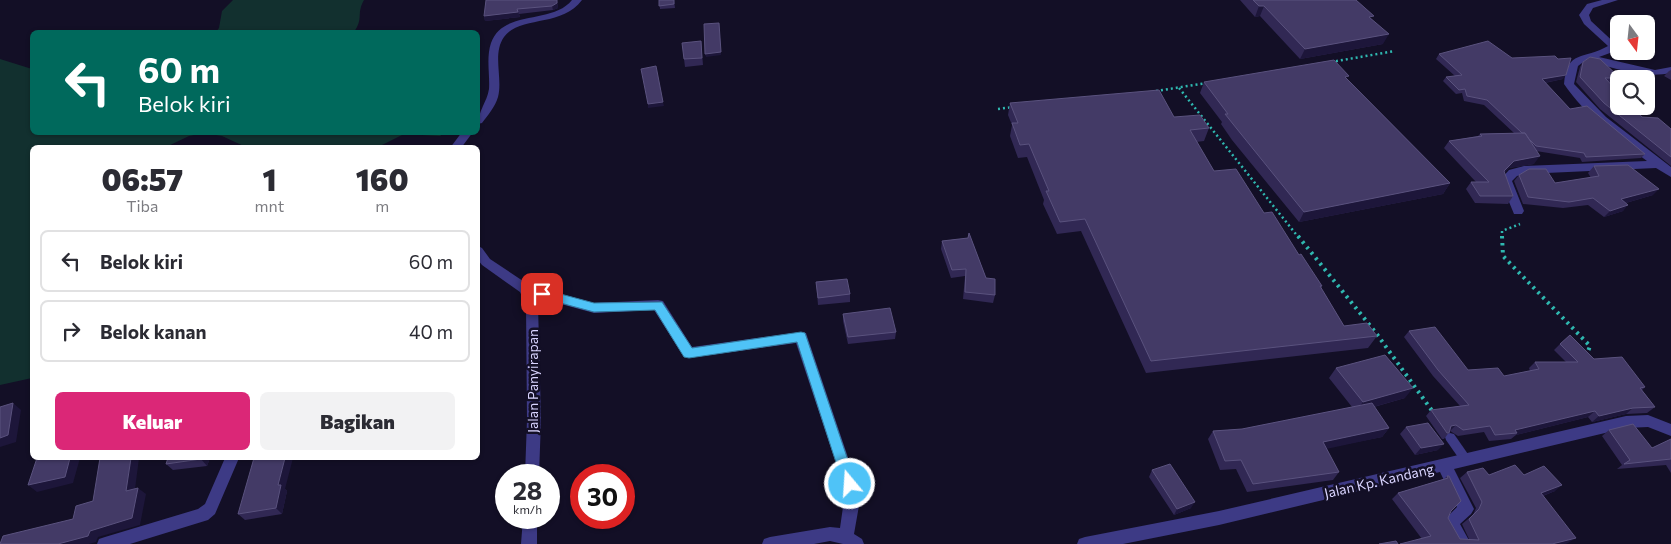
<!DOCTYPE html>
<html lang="id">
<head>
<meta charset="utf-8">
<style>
  :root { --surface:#fff; --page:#f2f2f3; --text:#2b2b33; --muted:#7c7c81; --line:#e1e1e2; --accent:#db2777 }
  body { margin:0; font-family:Commissioner,sans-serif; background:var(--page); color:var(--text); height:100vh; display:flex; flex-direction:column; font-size:19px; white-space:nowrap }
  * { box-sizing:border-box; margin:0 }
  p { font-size:16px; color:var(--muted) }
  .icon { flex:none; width:28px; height:28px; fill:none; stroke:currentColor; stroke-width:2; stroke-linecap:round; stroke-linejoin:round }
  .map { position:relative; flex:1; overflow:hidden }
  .side { position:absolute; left:30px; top:145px; width:450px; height:315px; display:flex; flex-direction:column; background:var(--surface); border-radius:8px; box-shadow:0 1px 4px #0004 }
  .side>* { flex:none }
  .top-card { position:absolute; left:30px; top:30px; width:450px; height:105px; border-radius:8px; box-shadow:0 1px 4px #0004; background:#00695c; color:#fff; overflow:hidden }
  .needle { width:32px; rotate:165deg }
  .tools { position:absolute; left:1610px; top:15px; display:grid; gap:10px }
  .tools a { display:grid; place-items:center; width:45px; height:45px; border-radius:8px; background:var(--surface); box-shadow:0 1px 4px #0004; font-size:25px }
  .speed { position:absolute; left:495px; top:464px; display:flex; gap:10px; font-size:25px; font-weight:700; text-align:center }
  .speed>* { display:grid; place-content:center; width:65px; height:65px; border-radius:50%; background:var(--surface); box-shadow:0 1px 4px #0004; line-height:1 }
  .speed small { font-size:12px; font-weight:400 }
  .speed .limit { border:8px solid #d22; background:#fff; color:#111 }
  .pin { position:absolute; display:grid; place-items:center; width:42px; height:42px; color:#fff; margin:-21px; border-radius:10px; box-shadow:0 2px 8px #0006 }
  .me { position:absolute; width:55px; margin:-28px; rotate:342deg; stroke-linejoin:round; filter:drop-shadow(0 0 4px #0008) }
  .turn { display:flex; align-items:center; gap:18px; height:105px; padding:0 25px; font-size:22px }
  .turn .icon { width:65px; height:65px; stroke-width:2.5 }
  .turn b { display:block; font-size:35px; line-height:42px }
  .eta { display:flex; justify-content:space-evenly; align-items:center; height:85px; text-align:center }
  .eta b { font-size:30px; font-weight:800; line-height:35px }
  .button { display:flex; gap:10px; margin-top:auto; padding:10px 25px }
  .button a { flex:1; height:58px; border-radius:8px; background:var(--accent); color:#fff; font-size:20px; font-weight:800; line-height:58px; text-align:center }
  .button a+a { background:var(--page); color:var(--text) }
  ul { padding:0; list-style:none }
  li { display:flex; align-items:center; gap:15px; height:62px; margin:0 10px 8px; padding:0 15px; border:2px solid var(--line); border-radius:8px }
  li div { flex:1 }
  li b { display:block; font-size:19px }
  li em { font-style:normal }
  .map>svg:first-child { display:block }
</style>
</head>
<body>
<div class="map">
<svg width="1671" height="544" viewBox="0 0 1671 544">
  <rect width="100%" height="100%" fill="#130f26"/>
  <!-- green -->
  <path fill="#12302f" d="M233,0H364C356,14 364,18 354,32H216L219,28L222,11Z
    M0,59L32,69V132L444,133L440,136L404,134L378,147L248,148L222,136L204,133L189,136L166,147L32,148V378L0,385Z"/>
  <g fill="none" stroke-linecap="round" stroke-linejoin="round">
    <!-- path-far1 -->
    <path stroke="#2fb8b0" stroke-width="2.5" stroke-dasharray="2 3" stroke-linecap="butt" d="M1331,62L1395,51
      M1179,88L1299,238
      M1156,91L1207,83
      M998,109L1013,107
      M1502,238V231L1520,224"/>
    <!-- path -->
    <path stroke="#2fb8b0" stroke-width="4" stroke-dasharray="2.5 4.5" stroke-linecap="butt" d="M1298,236L1376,333L1433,412
      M1502,236L1503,256L1590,346L1586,357"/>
    <!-- lane -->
    <path fill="#3d3a85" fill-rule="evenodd" d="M1450,433L1454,434L1470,457L1471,460L1470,463L1466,465L1462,463L1446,440L1445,437L1446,434Z"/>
    <!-- street -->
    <path fill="#3d3a85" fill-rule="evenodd" d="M572,0H582C561,28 520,15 504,37C492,54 503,78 498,97C495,107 488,115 482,123L478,124C478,111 487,102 489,89C490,74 486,58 491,43C503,9 552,25 572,0Z
      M1602,0H1618L1593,8L1589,15L1591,21L1619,47L1610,53L1599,57L1655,70L1671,67V73C1642,79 1614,68 1586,60L1578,66L1574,84L1606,117L1671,167V177L1656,168L1524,174L1517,176L1512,181L1524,211L1522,214H1514L1500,180L1509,170L1524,166L1647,161C1617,138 1585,115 1564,84C1567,49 1584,60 1608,46L1584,24L1579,15L1587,4Z
      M462,132H473L461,148H450Z
      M478,246L482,248L490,259L529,285L594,303L658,300L663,301L692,347L801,332L806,333L857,484L860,500L854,534L862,539L864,544H843L830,541L814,544H762L764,539L770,537L830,527L840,528L844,500L843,484L796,343L689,358L684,357L654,310L594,313L535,297L538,305L541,420L539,475H525L527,420L526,305L520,292L482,265L478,260Z
      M1648,415L1671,424V436L1648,427L1626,428L1454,469L1474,509L1471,514L1460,524L1471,544H1455L1443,523L1446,518L1457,507L1440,472L1219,525L1123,544H1077L1079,539L1085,537L1219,511L1626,416Z
      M225,458H239L215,514L208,520L130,544H97L99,539L105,537L198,509L205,504Z
      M523,518H537V544H521Z"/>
  </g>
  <!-- wall -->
  <path fill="#312854" d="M557,0L558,8L553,10L519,14L520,17L485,21L484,16Z
    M659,0H674L675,8L660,9Z
    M1240,0H1356L1372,20L1383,44L1300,59L1260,16L1255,17Z
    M701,41L703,65L685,67L684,59Z
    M1439,54L1512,58L1563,79L1545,83L1570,109L1645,154L1641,158L1582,162L1580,158L1536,151L1534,164L1509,168L1504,173L1513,196L1508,204L1475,203L1466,189L1471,182H1476L1444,148L1449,141L1478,136L1480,134L1514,133L1484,105L1464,101L1462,93L1456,94L1443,81L1446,77L1455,76L1436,59Z
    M1583,62L1620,78L1616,83H1609L1642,117L1671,129V166L1600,109L1576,82L1580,67Z
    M1671,70V80L1664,76L1669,71Z
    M1347,79L1450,183L1443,194L1299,222L1232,140L1221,124L1222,122L1200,93L1204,82Z
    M1010,103L1174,117L1209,128L1204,141L1196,142L1214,171L1264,213L1299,255L1322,286L1321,288L1344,326L1377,336L1368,348L1146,373L1081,231L1057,234L1043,204L1044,200L1027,157L1018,158L1010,136L1012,125L1008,115Z
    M1594,166L1653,195L1626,203L1623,211L1604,217L1588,205L1563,208L1523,204L1514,181L1519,175L1555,183L1591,178L1588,173Z
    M969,233L986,278L995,295L993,303L963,299L965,276L951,278L941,249L942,241L968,238Z
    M816,282L850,294V302L818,305Z
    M843,314L896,332L895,339L848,344L843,321Z
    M1409,331L1468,370L1504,376L1530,371L1529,368L1535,362H1566L1554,350L1560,344L1594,359L1645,387L1642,390L1655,407L1647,413L1626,414L1592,422L1588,417L1516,435L1511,439L1489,441L1484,432L1458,436L1450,431L1444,439H1442L1426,416L1431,410L1460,406L1433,376L1404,337Z
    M1336,368L1405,398L1374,407L1389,428L1382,437L1326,448L1339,472L1333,480L1247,492L1236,469L1220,470L1208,439L1213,431L1242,429L1352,407L1329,378Z
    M1406,427L1438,450L1415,455L1400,434Z
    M1609,430L1652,448L1671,439V473L1666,465L1617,469L1622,465L1602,436Z
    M168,458H210L207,466L173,470L166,464Z
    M1152,470L1191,508L1174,515L1149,477Z
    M1467,472L1489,475H1524L1555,491L1543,496L1568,543L1422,539L1392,499L1398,493L1444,479L1447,476H1449L1451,511L1448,518L1460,539H1469L1462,524L1473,515L1476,508L1460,478Z
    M285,489L287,491L282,514L245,520L238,514Z"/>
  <!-- shaded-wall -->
  <path fill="#1d163a" d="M557,0L558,8L553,10L552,6Z
    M1259,6H1264L1260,16L1255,17Z
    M518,12L520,17L485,21L484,16Z
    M719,23L721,55L706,57L705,54Z
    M1389,34L1383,44L1300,59L1305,49Z
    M1566,75L1563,79L1538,84L1542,79Z
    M663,102L664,106L648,108V104Z
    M1540,156L1534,164L1509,168L1499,179L1504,171L1514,161Z
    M1450,183L1443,194L1299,222L1304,212Z
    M1659,189L1653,195L1615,206L1621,199Z
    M1628,205L1623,211L1604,217L1610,211Z
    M1413,388L1405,398L1355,412L1363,402Z
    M13,403L21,410L16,442L0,447V438Z
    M1633,408L1626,414L1592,422L1599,416Z
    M1595,411L1588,417L1516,435L1517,433L1515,430Z
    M1456,425L1450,431L1446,432L1451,426Z
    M1389,428L1382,437L1317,451L1323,442Z
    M1444,444L1438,450L1415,455L1421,448Z
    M70,458H80L73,483L37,492L28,485Z
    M131,458H139L134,497L126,491Z
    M201,458H210L207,466L201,459Z
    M285,458H293L285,489L287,491L282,514L276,508L278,485Z
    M1562,485L1555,491L1534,499L1541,493Z
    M138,488L146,494L140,525L98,537L96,542L89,544H58Z
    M1195,502L1191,508L1174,515L1177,509Z
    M1576,538L1568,543L1566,544H1552Z"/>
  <!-- building -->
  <path fill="#433a66" stroke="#5a527e" d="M486,0H557V3L552,6L517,9L518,12L484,16Z
    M659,0H674V4L659,6Z
    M1253,0H1356L1374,16L1369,17L1389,34L1305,49L1264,6H1259Z
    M719,23L721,52L705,54L704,24Z
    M701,41L702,58L684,59L682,43Z
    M1488,41L1512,58L1555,56L1558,59L1571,58L1566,75L1542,79L1570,109L1587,106L1645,154L1586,157L1584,153L1536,146L1529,139L1525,133H1522L1487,100L1467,96L1465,89L1459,90L1446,77L1462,75L1439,54Z
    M1590,57L1600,59L1620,78H1605L1619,93V106H1632L1642,117L1658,118L1671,129V157L1604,103L1580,77L1583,62Z
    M1334,60L1349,76L1345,77L1450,183L1304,212L1237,129L1225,114H1228L1204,82Z
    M656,66L663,102L648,104L641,69Z
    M1159,90L1174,117L1200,115L1209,128L1190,130L1214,171L1236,169L1264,213L1272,212L1299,255L1301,254L1322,286H1320L1344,326L1367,323L1377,336L1151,361L1085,219L1060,222L1046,191H1049L1029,144L1020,145L1012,123H1018L1010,103Z
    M1525,133L1540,156L1514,161L1504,171L1513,196H1480L1471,182H1489L1449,141L1482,136L1480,134Z
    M1628,165L1659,189L1621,199L1628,205L1610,211L1593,198L1569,202L1528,197L1519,175L1529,169H1546L1555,183L1599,176L1594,166Z
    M969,233L986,278L995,279V295L965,292L966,269L952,270L942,241L968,238Z
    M847,279L850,294L818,298L816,282Z
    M890,308L896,332L848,337L843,314Z
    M1435,327L1468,370L1498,368L1504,376L1539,369L1535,362H1578L1560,344L1570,335L1594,359L1622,357L1645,387L1640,388L1655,407L1633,408L1599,416L1595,411L1515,430L1517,433L1495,435L1490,426L1463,430L1456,425L1451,426L1449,433H1447L1431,410L1469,405L1438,370L1409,331Z
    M1385,355L1413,388L1363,402L1336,368Z
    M13,403L8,435L0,438V407Z
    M1372,403L1389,428L1323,442L1339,472L1253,484L1241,460L1225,461L1213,431L1242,429Z
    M1428,423L1444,444L1421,448L1406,427Z
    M1633,424L1652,448L1671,439V459L1624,464L1630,460L1609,430Z
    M37,458H70L65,477L28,485Z
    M100,458H131L126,491L138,488L132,518L90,531L88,536L58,544H0L3,536L73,519L76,506L93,501Z
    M168,458H201V459L166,464Z
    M254,458H285L278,485H281L276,508L238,514Z
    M1170,464L1195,502L1177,509L1152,470Z
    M1515,465L1524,475L1544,466L1562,485L1541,493L1576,538L1552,544H1400L1431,536L1398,493L1448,478L1447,476H1449L1461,501L1451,511L1448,518L1460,539L1479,540L1469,519L1479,509L1482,502L1467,472L1483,468L1489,475Z
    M1396,541L1398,544H1379Z"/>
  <!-- route -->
  <path fill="#4fc3f7" stroke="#337fa1" d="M542,289L594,303L662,302L692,348L801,332L805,333L856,484L854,489L850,490L845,489L843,484L797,342L689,358L684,357L655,310L594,312L538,297L536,294Z"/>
  <g text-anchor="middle" stroke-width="5" stroke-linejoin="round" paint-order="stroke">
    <!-- street labels -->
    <g font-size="14" fill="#d9d4ff" stroke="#130f26">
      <text transform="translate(533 381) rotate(-90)" y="5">Jalan Panyirapan</text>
      <text transform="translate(1379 481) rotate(-13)" y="5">Jalan Kp. Kandang</text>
    </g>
  </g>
</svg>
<div class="tools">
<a><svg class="needle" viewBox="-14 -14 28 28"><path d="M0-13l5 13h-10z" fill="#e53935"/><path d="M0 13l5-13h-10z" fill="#7c7c81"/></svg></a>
<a><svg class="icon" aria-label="search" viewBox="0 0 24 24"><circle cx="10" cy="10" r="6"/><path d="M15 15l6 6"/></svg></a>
</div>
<div class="speed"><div>28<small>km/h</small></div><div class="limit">30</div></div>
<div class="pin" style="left:542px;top:294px;background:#d93025"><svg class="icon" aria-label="arrive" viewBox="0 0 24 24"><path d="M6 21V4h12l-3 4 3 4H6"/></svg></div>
<svg class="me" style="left:850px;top:484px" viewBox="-20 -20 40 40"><circle r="17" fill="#4fc3f7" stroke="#fff" stroke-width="3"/><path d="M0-11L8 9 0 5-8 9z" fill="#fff"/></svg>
<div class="top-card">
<div class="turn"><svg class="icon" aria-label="left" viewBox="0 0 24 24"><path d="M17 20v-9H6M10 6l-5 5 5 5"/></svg><div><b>60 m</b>Belok kiri</div></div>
</div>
<section class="side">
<div class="eta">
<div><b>06:57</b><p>Tiba</p></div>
<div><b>1</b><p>mnt</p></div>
<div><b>160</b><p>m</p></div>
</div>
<ul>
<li><svg class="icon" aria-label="left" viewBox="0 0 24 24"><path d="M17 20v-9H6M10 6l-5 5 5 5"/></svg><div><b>Belok kiri</b></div><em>60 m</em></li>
<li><svg class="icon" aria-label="right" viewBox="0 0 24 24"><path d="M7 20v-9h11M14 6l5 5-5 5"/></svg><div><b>Belok kanan</b></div><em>40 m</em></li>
</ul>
<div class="button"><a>Keluar</a><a>Bagikan</a></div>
</section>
</div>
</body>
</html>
